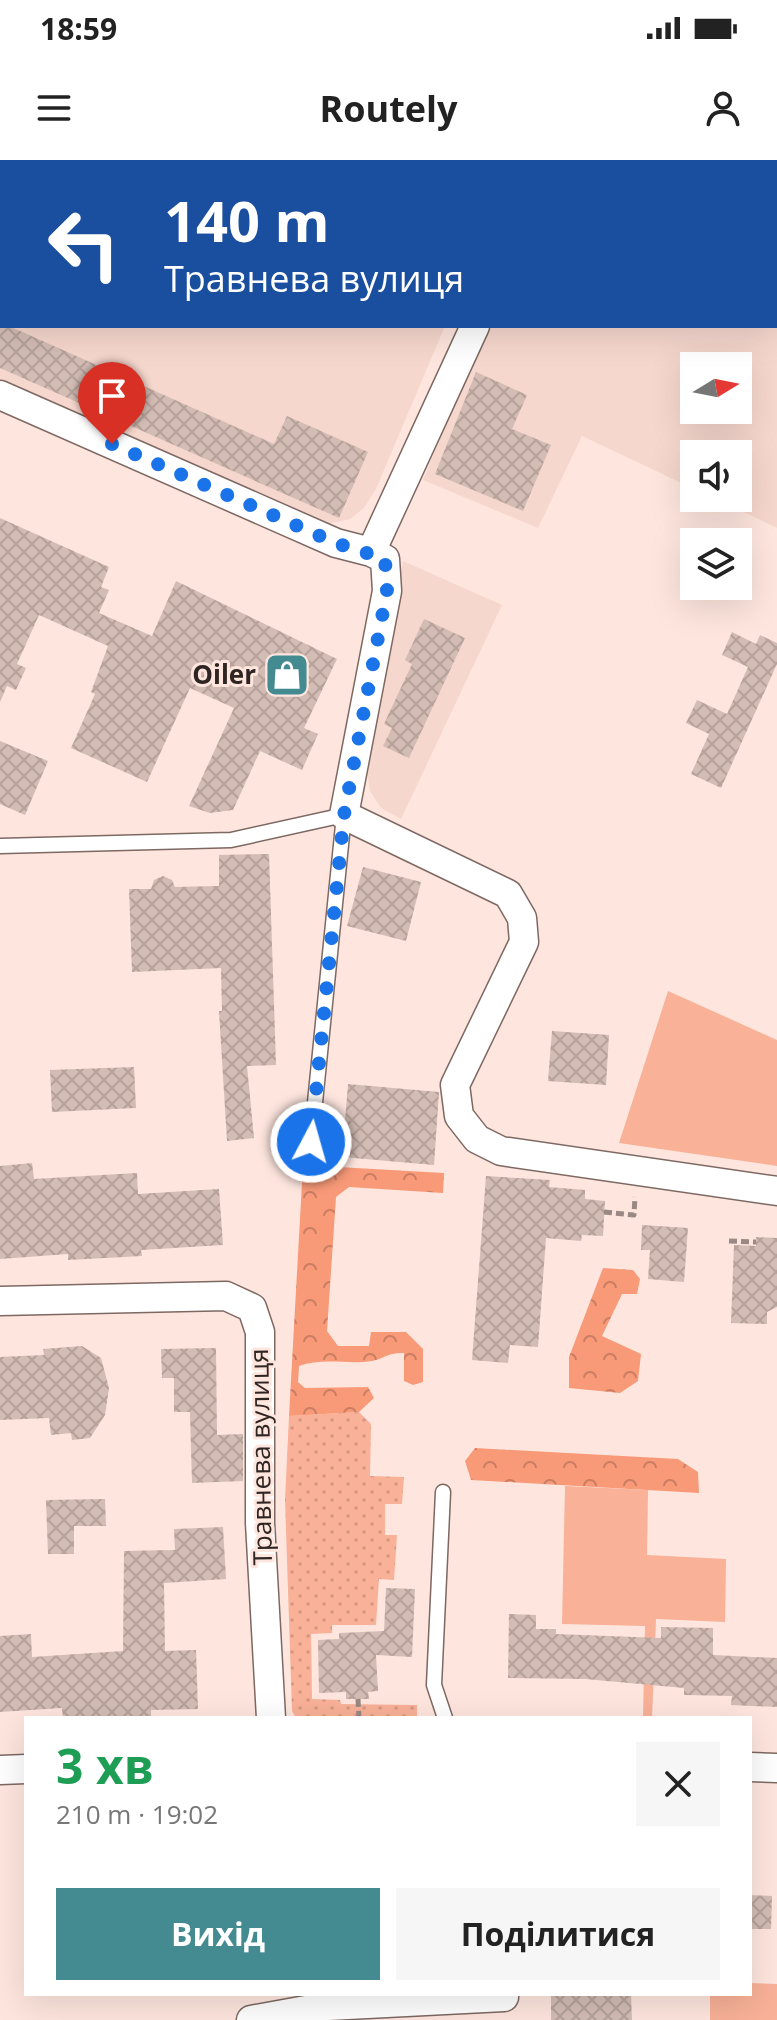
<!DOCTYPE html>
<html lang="uk">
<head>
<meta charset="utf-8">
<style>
  :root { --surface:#fff; --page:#f6f6f6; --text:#222; --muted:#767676; --accent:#438b90 }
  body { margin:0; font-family:"Open Sans",sans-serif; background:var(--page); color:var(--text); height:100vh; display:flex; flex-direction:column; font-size:30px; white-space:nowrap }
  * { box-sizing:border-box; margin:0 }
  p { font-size:26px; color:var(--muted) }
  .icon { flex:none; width:44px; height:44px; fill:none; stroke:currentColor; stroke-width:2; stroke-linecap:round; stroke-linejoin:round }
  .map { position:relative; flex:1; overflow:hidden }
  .panel { position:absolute; left:24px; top:1556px; width:728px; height:280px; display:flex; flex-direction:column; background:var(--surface); border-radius:0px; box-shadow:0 8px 32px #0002 }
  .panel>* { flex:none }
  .guide { position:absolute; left:0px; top:0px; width:778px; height:168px; box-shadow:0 8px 32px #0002; background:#1a4fa0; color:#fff; overflow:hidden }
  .needle { width:52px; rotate:80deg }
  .tools { position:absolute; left:680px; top:192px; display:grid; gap:16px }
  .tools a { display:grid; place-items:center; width:72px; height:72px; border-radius:0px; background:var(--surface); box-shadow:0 8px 32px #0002; font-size:40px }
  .pin { position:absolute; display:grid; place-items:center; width:68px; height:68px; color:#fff; margin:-82px -34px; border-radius:50% 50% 50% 0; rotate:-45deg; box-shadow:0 0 8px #0007 }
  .pin .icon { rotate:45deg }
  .me { position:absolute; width:88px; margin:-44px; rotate:6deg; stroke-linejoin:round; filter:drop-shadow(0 0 6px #0008) }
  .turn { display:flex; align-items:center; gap:28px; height:168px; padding:0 32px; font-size:36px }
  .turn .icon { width:104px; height:104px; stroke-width:2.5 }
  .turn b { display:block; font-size:56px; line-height:68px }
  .round { display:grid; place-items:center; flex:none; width:84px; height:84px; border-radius:0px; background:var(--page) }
  .headline { display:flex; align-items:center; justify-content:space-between; height:136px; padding:0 32px }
  h1 { font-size:48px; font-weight:700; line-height:60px; color:#1e9e55 }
  .button { display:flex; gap:16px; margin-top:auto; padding:16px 32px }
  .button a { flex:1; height:92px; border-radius:0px; background:var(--accent); color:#fff; font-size:32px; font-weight:700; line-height:92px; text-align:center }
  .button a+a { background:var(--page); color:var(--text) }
  .status { display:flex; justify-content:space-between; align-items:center; height:56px; padding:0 40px; background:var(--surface); direction:ltr }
  .status svg { height:22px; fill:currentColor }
  header { display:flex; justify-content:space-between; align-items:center; height:104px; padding:0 32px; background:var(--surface); font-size:36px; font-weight:700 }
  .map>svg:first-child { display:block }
</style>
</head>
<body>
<div class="status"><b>18:59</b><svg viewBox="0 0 49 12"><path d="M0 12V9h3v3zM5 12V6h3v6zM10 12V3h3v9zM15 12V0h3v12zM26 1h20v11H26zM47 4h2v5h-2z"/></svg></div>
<header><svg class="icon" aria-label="menu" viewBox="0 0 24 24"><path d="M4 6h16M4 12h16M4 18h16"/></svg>Routely<svg class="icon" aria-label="person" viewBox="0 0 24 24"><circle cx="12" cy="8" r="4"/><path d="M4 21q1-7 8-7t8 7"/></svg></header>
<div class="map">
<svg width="777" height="1860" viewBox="0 0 777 1860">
  <defs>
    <pattern id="grass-dots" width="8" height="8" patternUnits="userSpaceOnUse" patternTransform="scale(2)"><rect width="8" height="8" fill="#f9b198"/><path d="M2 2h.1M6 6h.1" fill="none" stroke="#d69883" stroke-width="1.8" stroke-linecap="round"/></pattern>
    <pattern id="forest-crowns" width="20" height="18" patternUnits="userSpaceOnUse" patternTransform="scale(2)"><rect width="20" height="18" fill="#f89978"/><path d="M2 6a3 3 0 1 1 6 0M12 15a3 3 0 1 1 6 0" fill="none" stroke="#c97d62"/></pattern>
    <pattern id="building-cross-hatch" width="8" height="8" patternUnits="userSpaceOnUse" patternTransform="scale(2)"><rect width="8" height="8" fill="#d3bcb4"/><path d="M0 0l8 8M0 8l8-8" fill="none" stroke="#b5a19a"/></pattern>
  </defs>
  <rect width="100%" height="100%" fill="#fee6de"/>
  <!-- built -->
  <path fill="#f6d7cd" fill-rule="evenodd" d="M0,0H521L2,2V166H445L376,329L364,348L350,359L328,364L308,359L0,222Z
    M777,50V368L714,338H738V294H694V329L582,276L538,368L423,320L486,166H776ZM694,206H738V250H694Z
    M403,401L502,445L401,659L381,648L370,631L365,599Z"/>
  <!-- grass -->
  <path fill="url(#grass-dots)" d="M359,1252L371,1264L370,1316L404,1317L402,1344H385V1375H397L394,1420L379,1419L376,1465H332V1473L311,1474L312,1539L340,1540L341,1544L417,1545V1558H296L292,1551L285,1340L289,1256Z"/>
  <!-- forest -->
  <path fill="url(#forest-crowns)" d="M303,1005L444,1013L443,1033L349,1027L336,1037L327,1171L338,1186H369L371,1172H406L423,1189V1222L413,1225L404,1221V1193C389,1192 385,1198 372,1201C348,1205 323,1197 299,1206L298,1222L305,1228L368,1227L374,1238L359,1252L289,1256Z
    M603,1108L633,1110L640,1119L637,1134H622L602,1176L641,1194L638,1221L620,1233L569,1228V1197Z
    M475,1288L678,1299L698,1312L699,1333L471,1320L465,1301Z"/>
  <!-- garden -->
  <path fill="#f9b198" d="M668,831L777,880V1006L619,983Z
    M565,1326L648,1330L647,1395L726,1399L725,1462L656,1459L652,1558H643L645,1466L562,1464Z
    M750,1823L777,1824V1860H710V1834H750Z"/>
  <!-- building -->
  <path fill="url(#building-cross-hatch)" d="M0,162L274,284L287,256L368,292L339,358L0,208Z
    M476,212L527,235L512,269L551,285L523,351L435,314Z
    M0,358L109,407L101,427L109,430L99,453L152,476L176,421L337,499L304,568L318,574L302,610L260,591L233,650L210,653L189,646L234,548L190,528L147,622L71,588L95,534L91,532L108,486L39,455L17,504L26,508L16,530L7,526L0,542Z
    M424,459L465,478L409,598L383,586L392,568L384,564L412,504L405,500Z
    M732,472L756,484L760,475L777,483V504L721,628L691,614L709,574L686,563L697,540L727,554L748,507L722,495Z
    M0,581L48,601L25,655L0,644Z
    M269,694L276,905L247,906L254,978L227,981L219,851H222L221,808L132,812L129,729H151L154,720L163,716L172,720L175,727L219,726V695Z
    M363,707L421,722L406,781L347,766Z
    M552,871L609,875L606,925L548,921Z
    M134,907L136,948L52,952L50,910Z
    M348,924L439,932L434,1005L342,997Z
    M32,1003L34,1019L137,1013L138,1034L219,1029L223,1085L141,1090L142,1096L68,1100V1094L0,1099V1006Z
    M486,1016L550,1020L549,1027L585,1030V1039L605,1041L603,1076L582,1075L581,1081L546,1078L538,1187L510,1185L508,1203L472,1200Z
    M642,1065L688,1068L684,1122L648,1119L650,1090H641Z
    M756,1077L777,1078V1147L767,1152V1164L731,1163L734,1085L756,1086Z
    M82,1186L101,1198L109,1228L105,1255L90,1278L72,1280L71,1273L51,1275L49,1258L0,1260V1197L44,1195L43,1189Z
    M216,1188L217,1275L243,1274V1321L192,1323L190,1252H174V1218H162L161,1189Z
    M105,1339L106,1366H74V1394H48L46,1340Z
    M223,1367L226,1419L164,1423L165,1491L196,1490L198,1549L151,1550V1558H63L62,1548L0,1552V1476L31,1474L32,1497L123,1491L124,1391L175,1390L174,1369Z
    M386,1428L415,1429L412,1497L376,1495L378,1531L368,1532L369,1539H346V1532L319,1533L318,1480L339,1479V1473L384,1471Z
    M509,1454L536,1455V1469H556V1474L661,1478V1467L713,1468V1495L777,1498V1547L731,1545L732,1536L684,1535V1528L585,1519L508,1518Z
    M750,1735L772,1736L771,1769H750Z
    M551,1834H631L632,1860H551Z"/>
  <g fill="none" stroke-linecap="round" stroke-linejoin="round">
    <!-- service casing -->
    <g stroke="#7d6862" stroke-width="17">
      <path id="service" d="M0,686L231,680L344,655L311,982
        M443,1332L434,1525L445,1558"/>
    </g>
    <!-- minor casing -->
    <g stroke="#7d6862" stroke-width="31">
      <path id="minor" d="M553,2L554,0
        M0,235L336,383L371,392L475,166
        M371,392L385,399L387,431L344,655L508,734L522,758L524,782L455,925L459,956L477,979L501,991L777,1031
        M0,1141L226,1136L252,1148L260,1172V1363L271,1558
        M750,1607L777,1608
        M0,1610L26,1609
        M251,1860L328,1846L504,1837"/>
    </g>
    <!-- path -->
    <path stroke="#998883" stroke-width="5" stroke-dasharray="8 4" stroke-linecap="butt" d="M715,0L719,2
      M776,29L777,30
      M604,1052L634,1055L635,1037
      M729,1081L756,1082
      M358,1539L359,1558"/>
    <!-- service -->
    <use href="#service" stroke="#fff" stroke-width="14"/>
    <!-- minor -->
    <use href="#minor" stroke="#fff" stroke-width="28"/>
  </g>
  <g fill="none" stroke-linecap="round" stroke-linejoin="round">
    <!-- route -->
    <path stroke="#1a73e8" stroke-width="14" stroke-dasharray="0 25.2" d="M112,284L336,383L385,399L387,431L344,655L311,982"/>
  </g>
  <!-- icons -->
  <defs>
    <g id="shop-square" transform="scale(2.3)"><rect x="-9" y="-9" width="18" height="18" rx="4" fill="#438b90" stroke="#fee6de"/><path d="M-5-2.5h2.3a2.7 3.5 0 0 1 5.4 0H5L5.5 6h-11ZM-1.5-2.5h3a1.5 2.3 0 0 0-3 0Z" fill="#fff"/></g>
  </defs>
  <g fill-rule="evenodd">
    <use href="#shop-square" x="287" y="515"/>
  </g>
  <g text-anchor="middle" stroke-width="6" stroke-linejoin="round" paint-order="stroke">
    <!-- poi labels -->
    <g font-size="26" font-weight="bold" fill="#2e2522" stroke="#fee6de" text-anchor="end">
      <text x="256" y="524">Oiler</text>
    </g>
    <!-- street labels -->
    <g font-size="26" fill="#2e2522" stroke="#fee6de">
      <text transform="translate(261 1297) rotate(-91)" y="9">Травнева вулиця</text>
    </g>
  </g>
</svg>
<div class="tools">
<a><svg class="needle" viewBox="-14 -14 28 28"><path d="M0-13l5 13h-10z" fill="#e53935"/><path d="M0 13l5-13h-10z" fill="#767676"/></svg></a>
<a><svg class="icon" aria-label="sound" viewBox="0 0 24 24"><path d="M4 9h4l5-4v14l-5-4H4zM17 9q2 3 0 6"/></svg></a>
<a><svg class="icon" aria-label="layers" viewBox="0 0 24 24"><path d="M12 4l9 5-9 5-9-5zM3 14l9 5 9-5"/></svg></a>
</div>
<div class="pin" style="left:112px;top:284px;background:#d93025"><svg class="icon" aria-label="arrive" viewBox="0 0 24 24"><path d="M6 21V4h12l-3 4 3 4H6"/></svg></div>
<svg class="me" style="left:311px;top:982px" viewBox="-20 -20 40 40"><circle r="17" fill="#1a73e8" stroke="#fff" stroke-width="3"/><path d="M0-11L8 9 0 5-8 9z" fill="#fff"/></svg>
<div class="guide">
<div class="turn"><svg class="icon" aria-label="left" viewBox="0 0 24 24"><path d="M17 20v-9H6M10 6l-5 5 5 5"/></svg><div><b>140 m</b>Травнева вулиця</div></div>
</div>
<section class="panel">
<div class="headline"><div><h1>3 хв</h1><p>210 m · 19:02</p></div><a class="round"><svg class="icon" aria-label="close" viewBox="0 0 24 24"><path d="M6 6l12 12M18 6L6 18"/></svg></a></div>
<div class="button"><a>Вихід</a><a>Поділитися</a></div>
</section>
</div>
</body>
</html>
